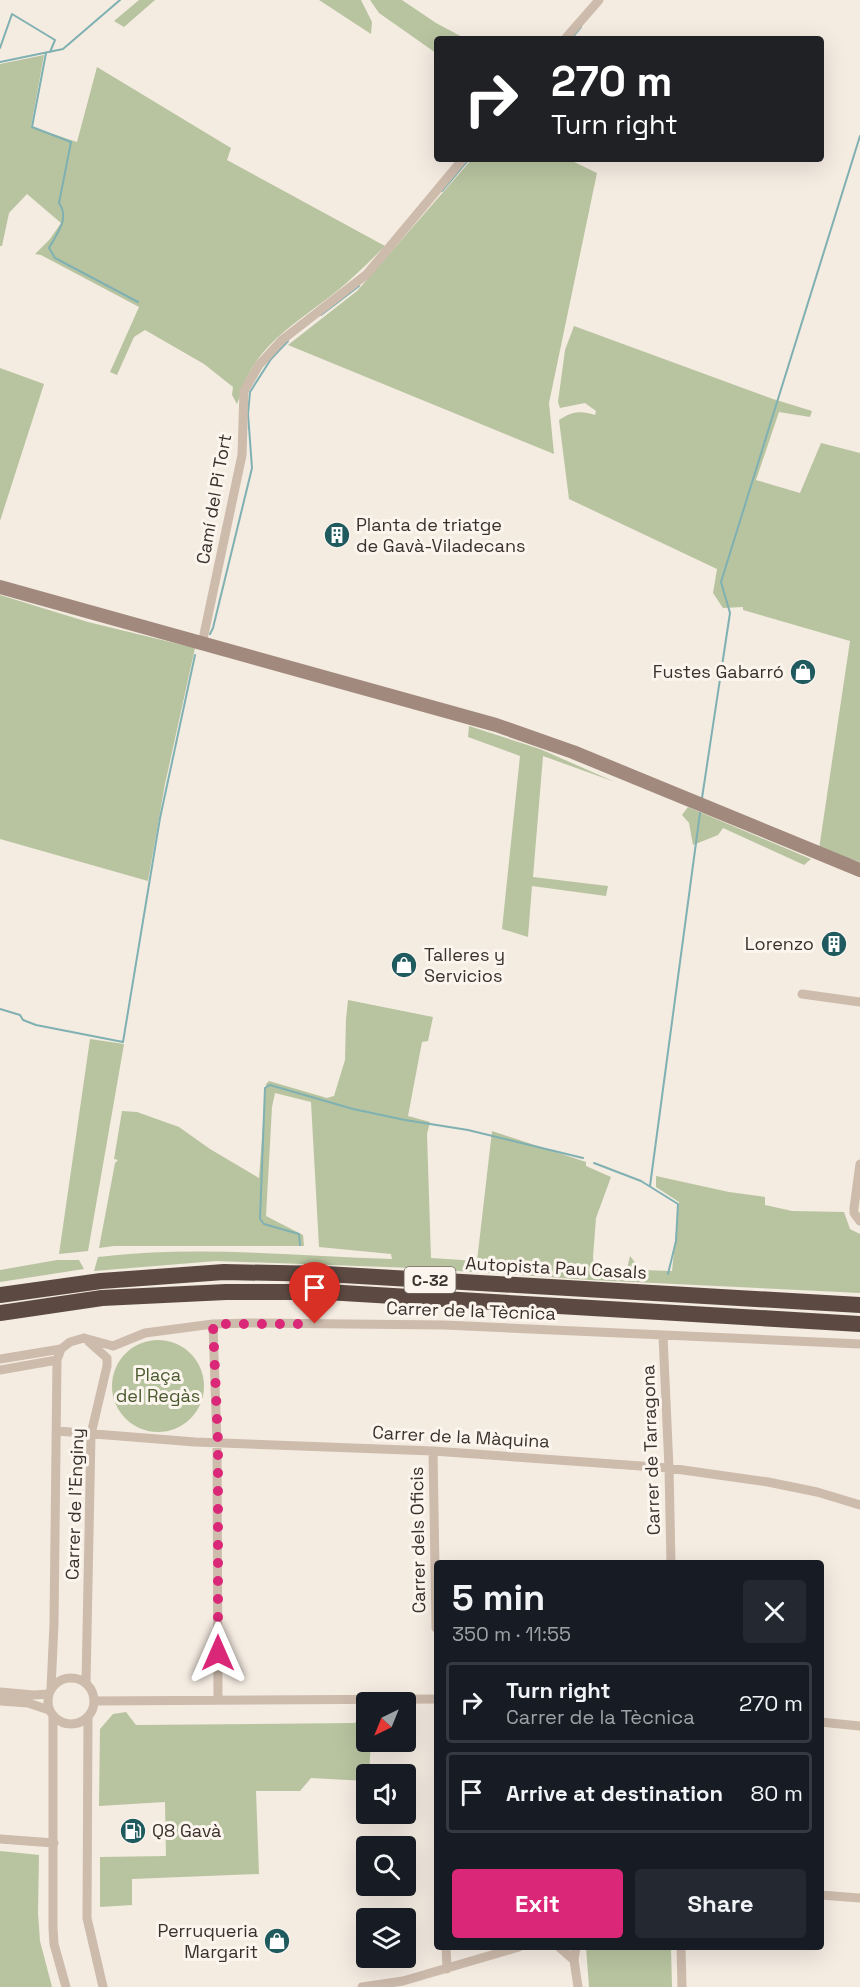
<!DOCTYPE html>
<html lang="en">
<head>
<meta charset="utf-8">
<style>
  :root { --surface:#171b24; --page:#242831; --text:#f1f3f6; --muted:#9ea1a6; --line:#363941; --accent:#db2777 }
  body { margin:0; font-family:"Space Grotesk",sans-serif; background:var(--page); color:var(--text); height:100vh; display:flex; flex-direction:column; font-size:22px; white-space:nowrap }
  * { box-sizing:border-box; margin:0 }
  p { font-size:20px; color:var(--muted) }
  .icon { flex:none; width:33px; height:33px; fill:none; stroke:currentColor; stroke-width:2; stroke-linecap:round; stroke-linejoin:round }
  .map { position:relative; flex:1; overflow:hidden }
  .drawer { position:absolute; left:434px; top:1560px; width:390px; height:390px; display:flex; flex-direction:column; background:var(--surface); border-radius:6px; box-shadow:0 6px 24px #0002 }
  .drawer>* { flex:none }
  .guide { position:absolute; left:434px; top:36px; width:390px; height:126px; border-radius:6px; box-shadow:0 6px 24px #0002; background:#202124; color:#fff; overflow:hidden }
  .needle { width:39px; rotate:223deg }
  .controls { position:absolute; left:356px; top:1692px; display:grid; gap:12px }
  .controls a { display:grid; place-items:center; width:60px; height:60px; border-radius:6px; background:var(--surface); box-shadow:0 6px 24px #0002; font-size:30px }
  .pin { position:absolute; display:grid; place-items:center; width:51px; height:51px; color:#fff; margin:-62px -26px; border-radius:50% 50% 50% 0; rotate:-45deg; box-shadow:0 0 6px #0007 }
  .pin .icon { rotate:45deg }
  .me { position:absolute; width:66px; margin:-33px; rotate:0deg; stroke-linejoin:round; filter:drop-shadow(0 0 4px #0008) }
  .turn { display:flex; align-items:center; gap:21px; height:126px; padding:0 18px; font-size:27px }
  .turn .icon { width:78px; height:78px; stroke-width:2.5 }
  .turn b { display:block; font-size:42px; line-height:51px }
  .round { display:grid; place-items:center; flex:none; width:63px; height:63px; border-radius:6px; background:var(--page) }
  .headline { display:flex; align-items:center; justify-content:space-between; height:102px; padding:0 18px }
  h1 { font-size:36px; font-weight:600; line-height:45px }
  .primary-button { display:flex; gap:12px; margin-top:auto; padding:12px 18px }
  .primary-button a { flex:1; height:69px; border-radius:6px; background:var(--accent); color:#fff; font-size:24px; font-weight:600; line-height:69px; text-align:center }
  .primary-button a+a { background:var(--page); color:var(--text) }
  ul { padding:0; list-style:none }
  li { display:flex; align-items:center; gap:18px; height:81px; margin:0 12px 9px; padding:0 6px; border:3px solid var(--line); border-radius:6px }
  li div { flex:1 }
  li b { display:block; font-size:22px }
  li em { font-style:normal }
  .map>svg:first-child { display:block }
</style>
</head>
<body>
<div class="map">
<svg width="860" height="1987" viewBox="0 0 860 1987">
  <rect width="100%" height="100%" fill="#f4ebe1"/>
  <!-- green -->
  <path fill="#b8c4a0" d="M139,0H155L124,27L114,21Z
    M319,0H361L372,22L371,34Z
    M370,0H402L436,23L466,39H436V53L379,13Z
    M44,55L31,127L77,142L97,67L231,148L227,160L385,246C369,262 354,277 337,291C305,317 266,338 247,377C243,386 241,395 237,404L232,395L233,387L204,364L145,330L134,337L117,375L110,372L139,307L41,255L35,254L50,239L61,223L27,194L9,213L2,246H0V64Z
    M472,159H568L597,173L549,403L554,454L288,345L357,291Z
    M574,326L773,399L812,411L810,417L779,412L756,480L800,493L821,443L860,453V862L819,849L850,641L743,610V607L723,608L713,593L717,569L569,499L559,420C571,412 580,410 595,415L596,411L585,403L560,408L558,402L565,350Z
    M0,368L44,384L0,521Z
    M0,595L88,622L195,648L165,784L148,881L0,839Z
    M469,726L540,749L615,782L543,756L533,877L608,886L606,896L532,886L528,937L502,929L520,756L468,737Z
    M688,807L811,859L804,865L723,828L718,835L693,845L689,823L682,815Z
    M348,1000L433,1017L428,1041L422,1042L408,1116L430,1122L427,1134L431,1258L477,1261L492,1131L586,1162V1166L611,1177L596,1218L593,1257L594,1269H627L630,1256L641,1270L672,1271L679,1202L656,1187V1176L729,1192L765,1197V1205L792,1211L844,1212L850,1229L860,1234V1293L591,1280L414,1268L216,1261L94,1271L98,1257C196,1245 294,1256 392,1259L391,1254L319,1247L311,1102L275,1093L272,1107L266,1216L303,1235L304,1246H114L99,1248L115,1163L118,1160L114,1159L122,1111L137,1112L179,1127L210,1149L259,1178L266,1084L269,1081L327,1098L334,1096L345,1060L346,1019Z
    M90,1039L124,1044L88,1251L59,1254Z
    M57,1260H79L84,1269L0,1282V1270Z
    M112 1386a46 46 0 1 1 92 0a46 46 0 1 1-92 0Z
    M366,1709V1742H371L369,1774H366V1781L311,1778L300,1791H256L259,1874L132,1879V1905L100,1907V1857L166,1856L165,1802L99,1806L100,1729L113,1714L126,1712L136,1725L355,1723Z
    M0,1851L39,1855L38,1913L40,1941L52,1987H0Z
    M586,1947H671L672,1987H589Z"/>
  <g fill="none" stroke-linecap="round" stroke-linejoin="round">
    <!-- stream -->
    <path stroke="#7fb0b2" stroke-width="2" d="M571,39L581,27
      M0,48L12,14L55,40L50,52
      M46,53L32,127L71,142L59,203C70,219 57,233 49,248L55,258L138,302
      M0,62L63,49L120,0
      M442,191L469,159
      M321,315L359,286
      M210,634L213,628L252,468L248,414L250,392L271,359L288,341
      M702,798L730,613L721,582L860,136
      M0,1009L20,1015L23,1020L36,1025L123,1042L160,818L195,655
      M594,1163L641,1181L678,1204L676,1241L668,1274
      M650,1186L700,813
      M300,1245L299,1234L264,1224L260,1219L265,1088L270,1085L353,1109L405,1120L468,1130L583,1158"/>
    <!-- street -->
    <path stroke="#cdbbac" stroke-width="9" d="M565,39L599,0
      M202,644L242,455L244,391L259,365L282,340L367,274L463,159
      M802,994L860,1002
      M860,1164L854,1208V1213L860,1221
      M213,1324L217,1442L218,1699
      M663,1336L669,1468L671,1563
      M84,1338L113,1346L145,1333L213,1324L250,1323L444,1325L860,1344
      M0,1359L61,1349L70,1342L84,1338
      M0,1370L57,1360
      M57,1431L195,1442L433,1451L669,1468L768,1482L817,1492L860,1505
      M433,1451L436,1628
      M48 1701a23 23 0 1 1 46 0a23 23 0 1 1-46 0Z
      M86,1683L91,1434L107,1366V1358L89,1342
      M51,1689L54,1624L57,1360L61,1349
      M0,1692L34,1695L49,1694
      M0,1701L28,1703L49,1710
      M95,1701L436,1699
      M53,1717V1928L54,1944L66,1987
      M88,1718L87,1918L103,1987
      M820,1722L860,1726
      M0,1839L54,1843
      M820,1895L860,1898
      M446,1947L447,1969
      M559,1947L574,1960L578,1987
      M681,1947L682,1987
      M574,1960L576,1947
      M362,1987L403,1981L519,1947"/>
    <!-- secondary -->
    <path stroke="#a18a7d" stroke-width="14" d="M0,587L496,725L573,752L860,870"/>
    <!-- highway -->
    <path stroke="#5c4a42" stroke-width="16" d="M0,1295L101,1281L224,1272L325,1274L860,1305
      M0,1313L102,1298L226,1292H326L860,1324"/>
  </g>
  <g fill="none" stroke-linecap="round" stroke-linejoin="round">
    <!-- route -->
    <path stroke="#db2777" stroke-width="10" stroke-dasharray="0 18" d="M218,1653V1442L213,1324H315"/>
  </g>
  <!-- icons -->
  <defs>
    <g id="building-disc" transform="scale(1.35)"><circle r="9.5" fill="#1f5a5e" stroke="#fbf5ee"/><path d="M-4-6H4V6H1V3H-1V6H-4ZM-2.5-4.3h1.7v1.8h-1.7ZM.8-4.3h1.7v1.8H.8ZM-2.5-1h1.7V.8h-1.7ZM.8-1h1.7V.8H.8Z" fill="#fff"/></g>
    <g id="shop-disc" transform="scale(1.35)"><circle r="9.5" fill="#1f5a5e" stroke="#fbf5ee"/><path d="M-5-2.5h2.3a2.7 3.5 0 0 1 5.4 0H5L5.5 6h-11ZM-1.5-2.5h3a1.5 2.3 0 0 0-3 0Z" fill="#fff"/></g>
    <g id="fuel-disc" transform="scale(1.35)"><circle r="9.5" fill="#1f5a5e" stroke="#fbf5ee"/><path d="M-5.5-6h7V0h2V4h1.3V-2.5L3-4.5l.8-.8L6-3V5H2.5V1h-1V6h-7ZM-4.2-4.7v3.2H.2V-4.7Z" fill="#fff"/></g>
  </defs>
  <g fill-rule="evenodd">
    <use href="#building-disc" x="337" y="535"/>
    <use href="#shop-disc" x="803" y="672"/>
    <use href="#building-disc" x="834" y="944"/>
    <use href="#shop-disc" x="404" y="965"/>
    <use href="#fuel-disc" x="133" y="1831"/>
    <use href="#shop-disc" x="277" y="1941"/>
  </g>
  <g text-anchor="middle" stroke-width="6" stroke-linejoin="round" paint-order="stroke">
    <!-- shield labels -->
    <rect fill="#fbf5ee" stroke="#756b66" stroke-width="1.5" x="404.5" y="1267" width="51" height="26" rx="4.5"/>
    <g font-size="16" font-weight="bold" fill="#3b302b">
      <text x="430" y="1286">C-32</text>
    </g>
    <!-- street labels -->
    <g font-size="18" fill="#3b302b" stroke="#fbf5ee">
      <text transform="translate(214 499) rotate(-80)" y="6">Camí del Pi Tort</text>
      <text transform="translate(556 1268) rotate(3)" y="6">Autopista Pau Casals</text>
      <text transform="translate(471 1311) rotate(2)" y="6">Carrer de la Tècnica</text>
      <text transform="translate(461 1437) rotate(3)" y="6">Carrer de la Màquina</text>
      <text transform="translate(651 1450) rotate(-92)" y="6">Carrer de Tarragona</text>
      <text transform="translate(75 1504) rotate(-88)" y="6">Carrer de l'Enginy</text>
      <text transform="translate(418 1540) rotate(-91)" y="6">Carrer dels Oficis</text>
    </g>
    <!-- poi labels -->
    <g font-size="18" fill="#3b302b" stroke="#fbf5ee" text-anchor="start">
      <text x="356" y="531">Planta de triatge<tspan x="356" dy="21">de Gavà-Viladecans</tspan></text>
      <text x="784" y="678" text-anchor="end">Fustes Gabarró</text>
      <text x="814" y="950" text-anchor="end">Lorenzo</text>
      <text x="424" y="961">Talleres y<tspan x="424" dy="21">Servicios</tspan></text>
      <text x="152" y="1837">Q8 Gavà</text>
      <text x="258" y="1937" text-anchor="end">Perruqueria<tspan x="258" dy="21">Margarit</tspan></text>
    </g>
    <!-- park labels -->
    <g font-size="18" fill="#4a5a2e" stroke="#fbf5ee">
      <text x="158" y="1381">Plaça<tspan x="158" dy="21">del Regàs</tspan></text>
    </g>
  </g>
</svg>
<div class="controls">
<a><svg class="needle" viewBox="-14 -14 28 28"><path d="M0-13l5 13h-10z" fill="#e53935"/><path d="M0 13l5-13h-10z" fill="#9ea1a6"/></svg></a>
<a><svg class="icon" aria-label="sound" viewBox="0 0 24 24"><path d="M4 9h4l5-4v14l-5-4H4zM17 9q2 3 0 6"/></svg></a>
<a><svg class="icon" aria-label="search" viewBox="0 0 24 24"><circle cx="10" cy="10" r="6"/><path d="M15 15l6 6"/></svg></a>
<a><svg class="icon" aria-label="layers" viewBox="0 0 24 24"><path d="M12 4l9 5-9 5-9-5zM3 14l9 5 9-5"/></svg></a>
</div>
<div class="pin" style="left:315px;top:1324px;background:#d93025"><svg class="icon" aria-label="arrive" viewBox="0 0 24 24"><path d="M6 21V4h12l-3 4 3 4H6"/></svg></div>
<svg class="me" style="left:218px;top:1653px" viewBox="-20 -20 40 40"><path d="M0-17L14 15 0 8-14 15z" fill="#db2777" stroke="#fff" stroke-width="4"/></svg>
<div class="guide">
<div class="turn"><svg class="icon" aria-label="right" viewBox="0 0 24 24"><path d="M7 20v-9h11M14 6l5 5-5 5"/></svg><div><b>270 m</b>Turn right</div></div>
</div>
<section class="drawer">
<div class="headline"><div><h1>5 min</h1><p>350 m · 11:55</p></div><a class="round"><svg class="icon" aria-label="close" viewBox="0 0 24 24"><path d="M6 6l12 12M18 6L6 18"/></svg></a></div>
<ul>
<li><svg class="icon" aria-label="right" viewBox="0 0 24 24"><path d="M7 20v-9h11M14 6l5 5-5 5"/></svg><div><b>Turn right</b><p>Carrer de la Tècnica</p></div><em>270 m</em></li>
<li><svg class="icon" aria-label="arrive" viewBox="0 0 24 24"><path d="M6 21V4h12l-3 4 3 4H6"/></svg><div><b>Arrive at destination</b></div><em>80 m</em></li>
</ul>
<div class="primary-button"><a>Exit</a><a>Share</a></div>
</section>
</div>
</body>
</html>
